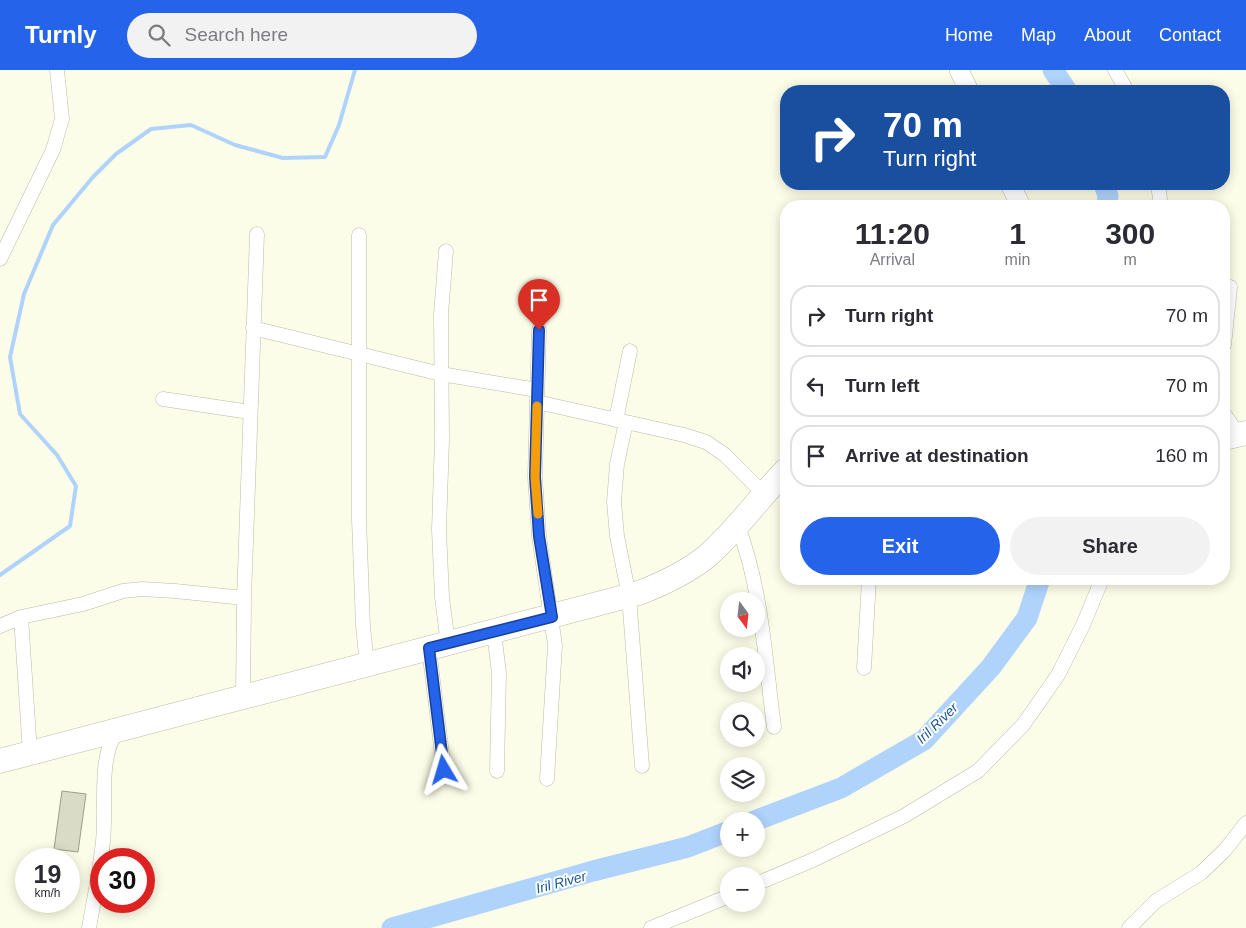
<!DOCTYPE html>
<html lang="en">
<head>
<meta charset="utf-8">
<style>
  :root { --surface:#fff; --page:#f2f2f3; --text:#2b2b33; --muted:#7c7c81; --line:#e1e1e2; --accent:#2563eb }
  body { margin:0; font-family:Arial,sans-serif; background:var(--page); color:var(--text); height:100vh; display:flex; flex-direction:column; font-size:19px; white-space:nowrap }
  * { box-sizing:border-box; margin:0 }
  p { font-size:16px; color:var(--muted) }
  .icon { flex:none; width:28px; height:28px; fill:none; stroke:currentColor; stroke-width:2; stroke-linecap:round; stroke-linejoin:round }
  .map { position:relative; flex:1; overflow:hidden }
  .details { position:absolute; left:780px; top:130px; width:450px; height:385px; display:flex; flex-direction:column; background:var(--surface); border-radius:20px; box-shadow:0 2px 12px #0003 }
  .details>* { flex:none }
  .top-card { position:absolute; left:780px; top:15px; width:450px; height:105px; border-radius:20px; box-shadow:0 2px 12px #0003; background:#1a4fa0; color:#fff; overflow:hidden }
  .needle { width:32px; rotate:165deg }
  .buttons { position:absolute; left:720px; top:522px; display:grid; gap:10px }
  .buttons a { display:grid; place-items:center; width:45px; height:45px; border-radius:50%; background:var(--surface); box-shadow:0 2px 12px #0003; font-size:25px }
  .speed { position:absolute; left:15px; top:778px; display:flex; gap:10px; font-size:25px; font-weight:700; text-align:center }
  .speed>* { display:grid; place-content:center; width:65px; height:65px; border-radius:50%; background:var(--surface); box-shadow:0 2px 12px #0003; line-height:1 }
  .speed small { font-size:12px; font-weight:400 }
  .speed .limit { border:8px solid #d22; background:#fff; color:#111 }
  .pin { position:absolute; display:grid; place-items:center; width:42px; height:42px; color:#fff; margin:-51px -21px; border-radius:50% 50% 50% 0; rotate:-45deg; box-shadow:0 0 5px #0007 }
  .pin .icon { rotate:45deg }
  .me { position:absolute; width:55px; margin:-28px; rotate:353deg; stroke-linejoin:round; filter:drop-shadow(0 0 4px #0008) }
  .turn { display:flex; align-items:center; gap:18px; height:105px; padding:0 20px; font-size:22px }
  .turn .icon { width:65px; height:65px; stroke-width:2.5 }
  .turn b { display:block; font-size:35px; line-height:42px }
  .eta { display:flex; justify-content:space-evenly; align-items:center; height:85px; text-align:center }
  .eta b { font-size:30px; font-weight:600; line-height:35px }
  .cta { display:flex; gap:10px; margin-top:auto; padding:10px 20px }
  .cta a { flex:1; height:58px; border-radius:30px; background:var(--accent); color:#fff; font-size:20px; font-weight:600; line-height:58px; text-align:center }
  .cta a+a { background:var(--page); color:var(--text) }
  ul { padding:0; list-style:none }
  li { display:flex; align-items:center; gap:15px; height:62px; margin:0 10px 8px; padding:0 10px; border:2px solid var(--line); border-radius:20px }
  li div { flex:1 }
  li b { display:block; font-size:19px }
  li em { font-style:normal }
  header { display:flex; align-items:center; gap:30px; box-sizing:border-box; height:70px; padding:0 25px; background:var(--accent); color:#fff }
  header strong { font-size:24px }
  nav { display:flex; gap:28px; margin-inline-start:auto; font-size:18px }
  .search { width:350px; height:45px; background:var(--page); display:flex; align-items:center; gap:12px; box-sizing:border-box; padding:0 18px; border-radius:28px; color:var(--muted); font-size:19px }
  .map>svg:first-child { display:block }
</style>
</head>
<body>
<header>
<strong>Turnly</strong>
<div class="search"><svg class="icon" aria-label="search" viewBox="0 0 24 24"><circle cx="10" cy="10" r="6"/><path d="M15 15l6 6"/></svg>Search here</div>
<nav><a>Home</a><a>Map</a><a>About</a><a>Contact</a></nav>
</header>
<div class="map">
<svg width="1246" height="858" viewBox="0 0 1246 858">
  <rect width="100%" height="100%" fill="#fbfde8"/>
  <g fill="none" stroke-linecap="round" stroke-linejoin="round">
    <!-- stream -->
    <path stroke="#b0d3fb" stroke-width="4" d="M0,505L70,456L76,416L57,385L20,344L10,287L24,224L53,155L93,107L116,84L151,59L191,55L235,75L283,88L325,87L339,55L355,0"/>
    <!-- river -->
    <path stroke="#b0d3fb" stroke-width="21" d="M1053,0L1067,21
      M1104,114L1108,126L1107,136
      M754,751L841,718L924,670L991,597L1027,548L1040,509
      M392,858L593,801L688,777L729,761"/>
  </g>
  <!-- building -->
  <path fill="#dadbc6" stroke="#9b9d89" d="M62,721L86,724L78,782L54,779Z"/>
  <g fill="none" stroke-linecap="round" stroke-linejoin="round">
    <!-- street casing -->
    <g stroke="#babba7" stroke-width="15">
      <path id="street" d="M1115,0L1127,21
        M1158,114L1161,136
        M359,165V449L363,556L367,595
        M446,181L441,244L442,369L439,460L442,527L448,574
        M0,189L53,80L62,49L57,0
        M253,258L441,304L537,320
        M539,260L535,407L539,466L555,575L547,709
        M1224,275L1230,217
        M163,329L250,342
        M537,332L684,365L706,372L725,385L764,424
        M1224,344L1239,365
        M616,350L630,281
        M626,352L617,394L614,432L617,466L629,526L642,696
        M737,454C762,518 765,589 774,657
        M21,547L30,683
        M0,556L21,547L83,534L123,521L142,519L175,521L244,528
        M494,562L499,603L497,701
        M429,579L444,700
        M864,598L869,509
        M243,627L244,528L257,164
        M756,814L813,790L904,746L978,701L1023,655L1058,605L1083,555L1102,509
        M89,858C94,830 100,800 103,771C107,737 97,688 118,659
        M651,858L729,826
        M1129,858L1156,831L1201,803L1225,780L1246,753"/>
    </g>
    <!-- secondary casing -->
    <g stroke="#babba7" stroke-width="20">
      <path id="secondary" d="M959,0L969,21
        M1010,114L1021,136"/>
    </g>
    <!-- highway casing -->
    <g stroke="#babba7" stroke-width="25">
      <path id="highway" d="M1224,368L1246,363
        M0,691L639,523C662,514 686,503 706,487C736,461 759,428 786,400"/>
    </g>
    <!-- street -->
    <use href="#street" stroke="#fff" stroke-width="14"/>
    <!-- secondary -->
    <use href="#secondary" stroke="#fff" stroke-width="19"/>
    <!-- highway -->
    <use href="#highway" stroke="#fff" stroke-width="24"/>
  </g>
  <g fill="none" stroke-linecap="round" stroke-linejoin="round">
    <!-- route casing -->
    <g stroke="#184099" stroke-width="12">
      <path id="route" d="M444,700L429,578L552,547L539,466L535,407L539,260"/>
    </g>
    <!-- route -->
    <use href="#route" stroke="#2563eb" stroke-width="9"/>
    <!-- slow -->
    <path stroke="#f59e0b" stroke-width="9" d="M537,336L535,407L538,444"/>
  </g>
  <g text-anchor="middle" stroke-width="4" stroke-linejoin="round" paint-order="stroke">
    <!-- water labels -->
    <g font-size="14" font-style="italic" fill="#1d5794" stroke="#fff">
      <text transform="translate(937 653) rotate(-44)" y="5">Iril River</text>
      <text transform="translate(561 812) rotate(-15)" y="5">Iril River</text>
    </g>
  </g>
</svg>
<div class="buttons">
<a><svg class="needle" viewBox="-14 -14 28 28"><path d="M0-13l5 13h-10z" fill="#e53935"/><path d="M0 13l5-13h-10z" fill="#7c7c81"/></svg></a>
<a><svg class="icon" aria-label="sound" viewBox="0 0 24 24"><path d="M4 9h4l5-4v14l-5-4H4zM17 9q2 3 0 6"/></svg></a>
<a><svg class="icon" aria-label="search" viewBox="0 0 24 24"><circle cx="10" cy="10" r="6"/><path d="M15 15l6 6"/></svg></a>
<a><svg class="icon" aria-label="layers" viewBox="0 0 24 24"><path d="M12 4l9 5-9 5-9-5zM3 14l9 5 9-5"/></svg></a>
<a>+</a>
<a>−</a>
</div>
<div class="speed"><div>19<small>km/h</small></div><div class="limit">30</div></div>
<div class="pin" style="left:539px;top:260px;background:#d93025"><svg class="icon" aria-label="arrive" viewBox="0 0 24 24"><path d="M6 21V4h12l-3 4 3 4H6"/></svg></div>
<svg class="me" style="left:444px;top:700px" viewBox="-20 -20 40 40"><path d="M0-17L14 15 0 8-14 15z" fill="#2563eb" stroke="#fff" stroke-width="4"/></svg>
<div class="top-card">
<div class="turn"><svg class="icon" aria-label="right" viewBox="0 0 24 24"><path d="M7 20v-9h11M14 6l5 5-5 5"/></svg><div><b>70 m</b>Turn right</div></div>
</div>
<section class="details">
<div class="eta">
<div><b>11:20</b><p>Arrival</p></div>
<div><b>1</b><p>min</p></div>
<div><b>300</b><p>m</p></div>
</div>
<ul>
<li><svg class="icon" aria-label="right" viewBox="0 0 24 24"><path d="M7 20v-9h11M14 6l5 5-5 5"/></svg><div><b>Turn right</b></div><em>70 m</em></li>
<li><svg class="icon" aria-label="left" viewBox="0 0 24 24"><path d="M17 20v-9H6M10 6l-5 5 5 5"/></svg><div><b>Turn left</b></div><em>70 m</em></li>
<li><svg class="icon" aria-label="arrive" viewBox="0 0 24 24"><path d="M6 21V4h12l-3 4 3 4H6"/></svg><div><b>Arrive at destination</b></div><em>160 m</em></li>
</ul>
<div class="cta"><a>Exit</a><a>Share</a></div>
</section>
</div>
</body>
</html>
